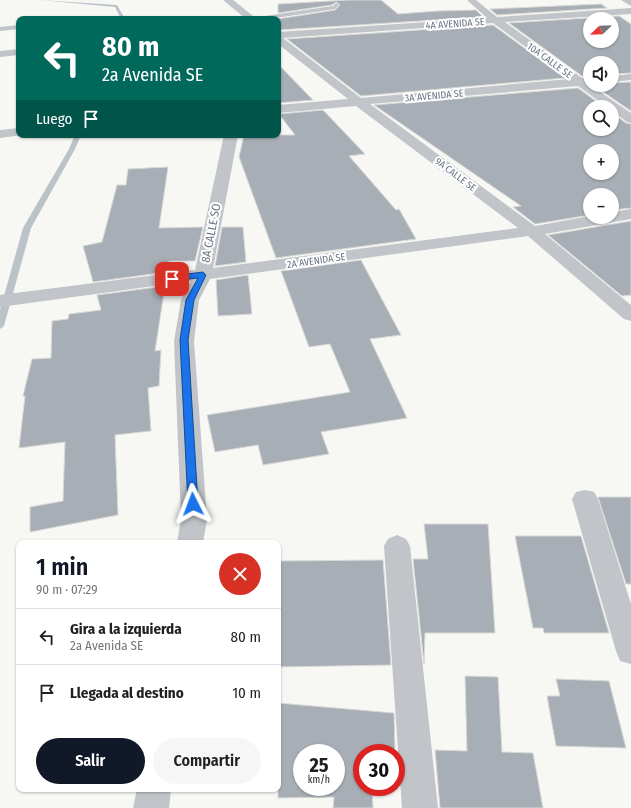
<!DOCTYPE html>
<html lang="es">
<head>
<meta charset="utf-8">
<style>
  :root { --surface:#fff; --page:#f6f6f6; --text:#202124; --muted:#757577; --line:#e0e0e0; --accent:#111827 }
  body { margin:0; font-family:"Fira Sans Condensed",sans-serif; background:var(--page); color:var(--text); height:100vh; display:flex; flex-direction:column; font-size:15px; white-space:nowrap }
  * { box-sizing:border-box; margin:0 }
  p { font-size:13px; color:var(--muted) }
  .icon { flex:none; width:22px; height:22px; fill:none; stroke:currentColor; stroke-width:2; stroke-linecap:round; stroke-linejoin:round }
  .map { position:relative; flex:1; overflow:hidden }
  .drawer { position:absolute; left:16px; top:540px; width:265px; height:252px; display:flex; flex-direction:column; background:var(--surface); border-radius:8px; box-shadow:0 1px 3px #0004 }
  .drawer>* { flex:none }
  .hud { position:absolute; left:16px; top:16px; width:265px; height:122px; border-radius:8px; box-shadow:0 1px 3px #0004; background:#00695c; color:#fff; overflow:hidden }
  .needle { width:26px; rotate:247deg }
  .controls { position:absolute; left:583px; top:12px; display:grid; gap:8px }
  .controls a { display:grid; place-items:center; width:36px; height:36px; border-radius:50%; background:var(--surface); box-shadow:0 1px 3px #0004; font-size:20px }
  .speed { position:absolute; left:293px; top:744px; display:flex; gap:8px; font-size:20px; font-weight:700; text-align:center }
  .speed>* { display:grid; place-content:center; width:52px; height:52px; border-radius:50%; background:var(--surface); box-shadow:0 1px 3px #0004; line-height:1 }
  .speed small { font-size:10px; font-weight:400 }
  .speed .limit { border:6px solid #d22; background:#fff; color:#111 }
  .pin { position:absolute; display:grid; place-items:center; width:34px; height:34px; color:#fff; margin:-17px; border-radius:8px; box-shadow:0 2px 6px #0006 }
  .me { position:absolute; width:44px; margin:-22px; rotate:357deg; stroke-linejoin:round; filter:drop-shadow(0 0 3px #0008) }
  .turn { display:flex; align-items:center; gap:14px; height:84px; padding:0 20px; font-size:18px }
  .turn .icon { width:52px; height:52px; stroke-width:2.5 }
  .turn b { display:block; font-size:28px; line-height:34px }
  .then { display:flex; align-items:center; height:38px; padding:0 20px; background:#0003; gap:8px; font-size:15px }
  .round { display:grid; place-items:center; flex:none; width:42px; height:42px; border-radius:21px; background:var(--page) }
  .summary { display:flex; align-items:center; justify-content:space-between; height:68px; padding:0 20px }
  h1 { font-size:24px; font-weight:600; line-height:30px; color:var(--accent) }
  .cta { display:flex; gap:8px; margin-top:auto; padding:8px 20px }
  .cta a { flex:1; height:46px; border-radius:24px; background:var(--accent); color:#fff; font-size:16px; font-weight:600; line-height:46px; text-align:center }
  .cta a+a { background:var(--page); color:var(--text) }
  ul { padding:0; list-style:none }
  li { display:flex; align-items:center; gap:12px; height:56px; padding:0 20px; border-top:1px solid var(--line) }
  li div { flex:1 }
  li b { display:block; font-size:15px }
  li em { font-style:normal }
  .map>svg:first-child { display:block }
</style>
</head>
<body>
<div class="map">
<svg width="631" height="808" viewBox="0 0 631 808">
  <rect width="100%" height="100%" fill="#f7f7f4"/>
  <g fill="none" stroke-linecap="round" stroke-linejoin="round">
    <!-- stream -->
    <path fill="#bbc3c9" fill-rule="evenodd" d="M40,0L117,5L125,19H121L115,7Z
      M75,135H81L75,149L31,228L4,326L0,329V310L23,228L69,149Z"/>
  </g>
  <!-- building -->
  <path fill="#a8aeb5" stroke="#d8d9d7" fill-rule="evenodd" d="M348,0H381L398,14L438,11L476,10L483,17L278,30V19L335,10L340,5L336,2L332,5L278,13V4Z
    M601,4L607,8L497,15L490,9Z
    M619,16L631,24V73L612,74V63H590V76H582L509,23ZM590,19H612V41H590Z
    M493,25L565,78L361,96L287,39Z
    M278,64L313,100L278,103Z
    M631,82V111L593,85H612V83Z
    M578,88L604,107H590V129H612V113L626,123L631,124V208L612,210V195H590V215L535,224L513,207L521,206L374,105ZM590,151H612V173H590Z
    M323,110L365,154L349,156L396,210L399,209L416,239L276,258L239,157L244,135H295L279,114Z
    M168,167L159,228L203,227L195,261H169L167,272L93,282L83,246L102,242L117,185H126L128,169Z
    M631,221V295L622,296L548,235Z
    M222,227H243L246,262L215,266Z
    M361,260L401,335L370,339L407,418L321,432L329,454L263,465L258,445L215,452L207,415L350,392L330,344L309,347L281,271Z
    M248,275L252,314L218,316L216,280Z
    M165,286L155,351L161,350L159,386L148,388L151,431L115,435L118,515L30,532V507L63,501L65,442L19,448L25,396H23L32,359L51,358L52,321L68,319L69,314L101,310L97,295Z
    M598,497H631V584H626Z
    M424,524H488L495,633H425L424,664L413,559H428Z
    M515,536H581L609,633H544L543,628H533Z
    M383,560L391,665L278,667V561Z
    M465,676L498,677L502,752L533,753L543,808H440L435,750L467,751Z
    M556,679L609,681L626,748L556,746L547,696H560Z
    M278,703L394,713L395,750L369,749V753H362V787H372L373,808H333L334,797L278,798ZM302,753H336V787H302Z"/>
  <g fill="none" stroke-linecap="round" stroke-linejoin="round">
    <!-- service -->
    <path fill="#c1c4c8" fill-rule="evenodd" d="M336,3L339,5L335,9L269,19H255L258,17L333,6Z
      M19,25V29L0,31V27Z"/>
    <!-- minor -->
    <path fill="#c1c4c8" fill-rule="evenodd" d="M223,0H233L257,19H246Z
      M467,0H476L497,17L631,8V14L505,22L582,78H590V85L631,113V123L627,122L612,111V107H607L578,86L370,104L535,226L590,216L612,217V212L631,209V219L545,234L631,305V321L624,319L528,236L210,279L199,300L194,341L207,519L203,543H177L181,519L174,341L181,300L191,281L0,307V295L195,270L224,135H238L213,268L518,228L356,106L278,113V105L348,99L278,44V32L487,18ZM493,23L569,79L361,98L283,38Z
      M19,49V55L0,57V51Z
      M631,74V80L612,82V76Z
      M19,128V135H23L0,138V130Z
      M585,490L594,492L598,499L631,604V664L620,661L616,651L572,499L576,492Z
      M397,535L406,539L410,546L438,808H402L384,546L388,539Z
      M137,789H171L169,808H133Z"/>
    <!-- tertiary -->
    <path fill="#c1c4c8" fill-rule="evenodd" d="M621,0H631V6Z"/>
  </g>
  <!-- route -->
  <path fill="#1a73e8" stroke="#114b97" d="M203,272L206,275L194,300L188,340L198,504L197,507H190L188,504L180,340L186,300L198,278L172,281L168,279L172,276Z"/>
  <g text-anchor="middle" stroke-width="4" stroke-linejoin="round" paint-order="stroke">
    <!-- far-street labels -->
    <g font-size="10" fill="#687384" stroke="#fff">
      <text transform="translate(455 23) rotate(-4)" y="4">4A AVENIDA SE</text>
      <text transform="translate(550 60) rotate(36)" y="4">10A CALLE SE</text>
      <text transform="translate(434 95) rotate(-5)" y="4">3A AVENIDA SE</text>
      <text transform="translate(456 174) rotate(37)" y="4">9A CALLE SE</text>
      <text transform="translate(316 260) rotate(-8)" y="4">2A AVENIDA SE</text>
    </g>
    <!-- street labels -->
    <g font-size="12" fill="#687384" stroke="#fff">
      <text transform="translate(211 233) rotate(-79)" y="4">8A CALLE SO</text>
    </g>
  </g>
</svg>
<div class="controls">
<a><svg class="needle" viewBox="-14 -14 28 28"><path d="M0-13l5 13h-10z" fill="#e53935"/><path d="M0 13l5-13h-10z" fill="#757577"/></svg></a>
<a><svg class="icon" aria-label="sound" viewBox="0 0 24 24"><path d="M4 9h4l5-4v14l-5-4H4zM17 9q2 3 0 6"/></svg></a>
<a><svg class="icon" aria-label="search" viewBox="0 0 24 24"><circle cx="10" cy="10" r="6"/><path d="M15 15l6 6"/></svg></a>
<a>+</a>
<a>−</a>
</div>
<div class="speed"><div>25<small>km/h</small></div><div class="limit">30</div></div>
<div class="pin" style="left:172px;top:279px;background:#d93025"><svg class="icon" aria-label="arrive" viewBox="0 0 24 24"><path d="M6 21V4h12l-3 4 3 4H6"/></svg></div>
<svg class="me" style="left:193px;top:504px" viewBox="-20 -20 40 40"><path d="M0-17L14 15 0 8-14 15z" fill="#1a73e8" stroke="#fff" stroke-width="4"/></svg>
<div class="hud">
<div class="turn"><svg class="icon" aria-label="left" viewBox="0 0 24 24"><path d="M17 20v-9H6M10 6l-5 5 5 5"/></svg><div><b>80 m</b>2a Avenida SE</div></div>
<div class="then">Luego<svg class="icon" aria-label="arrive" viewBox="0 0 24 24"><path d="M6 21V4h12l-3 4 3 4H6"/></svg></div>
</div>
<section class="drawer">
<div class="summary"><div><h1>1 min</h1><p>90 m · 07:29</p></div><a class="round" style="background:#d93025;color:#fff"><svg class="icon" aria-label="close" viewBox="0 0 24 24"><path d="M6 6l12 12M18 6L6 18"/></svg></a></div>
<ul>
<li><svg class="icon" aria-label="left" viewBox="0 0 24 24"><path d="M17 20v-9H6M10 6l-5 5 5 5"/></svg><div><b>Gira a la izquierda</b><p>2a Avenida SE</p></div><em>80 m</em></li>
<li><svg class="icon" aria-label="arrive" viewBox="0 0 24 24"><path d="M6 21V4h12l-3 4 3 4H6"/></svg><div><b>Llegada al destino</b></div><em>10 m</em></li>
</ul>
<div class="cta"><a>Salir</a><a>Compartir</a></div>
</section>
</div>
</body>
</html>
